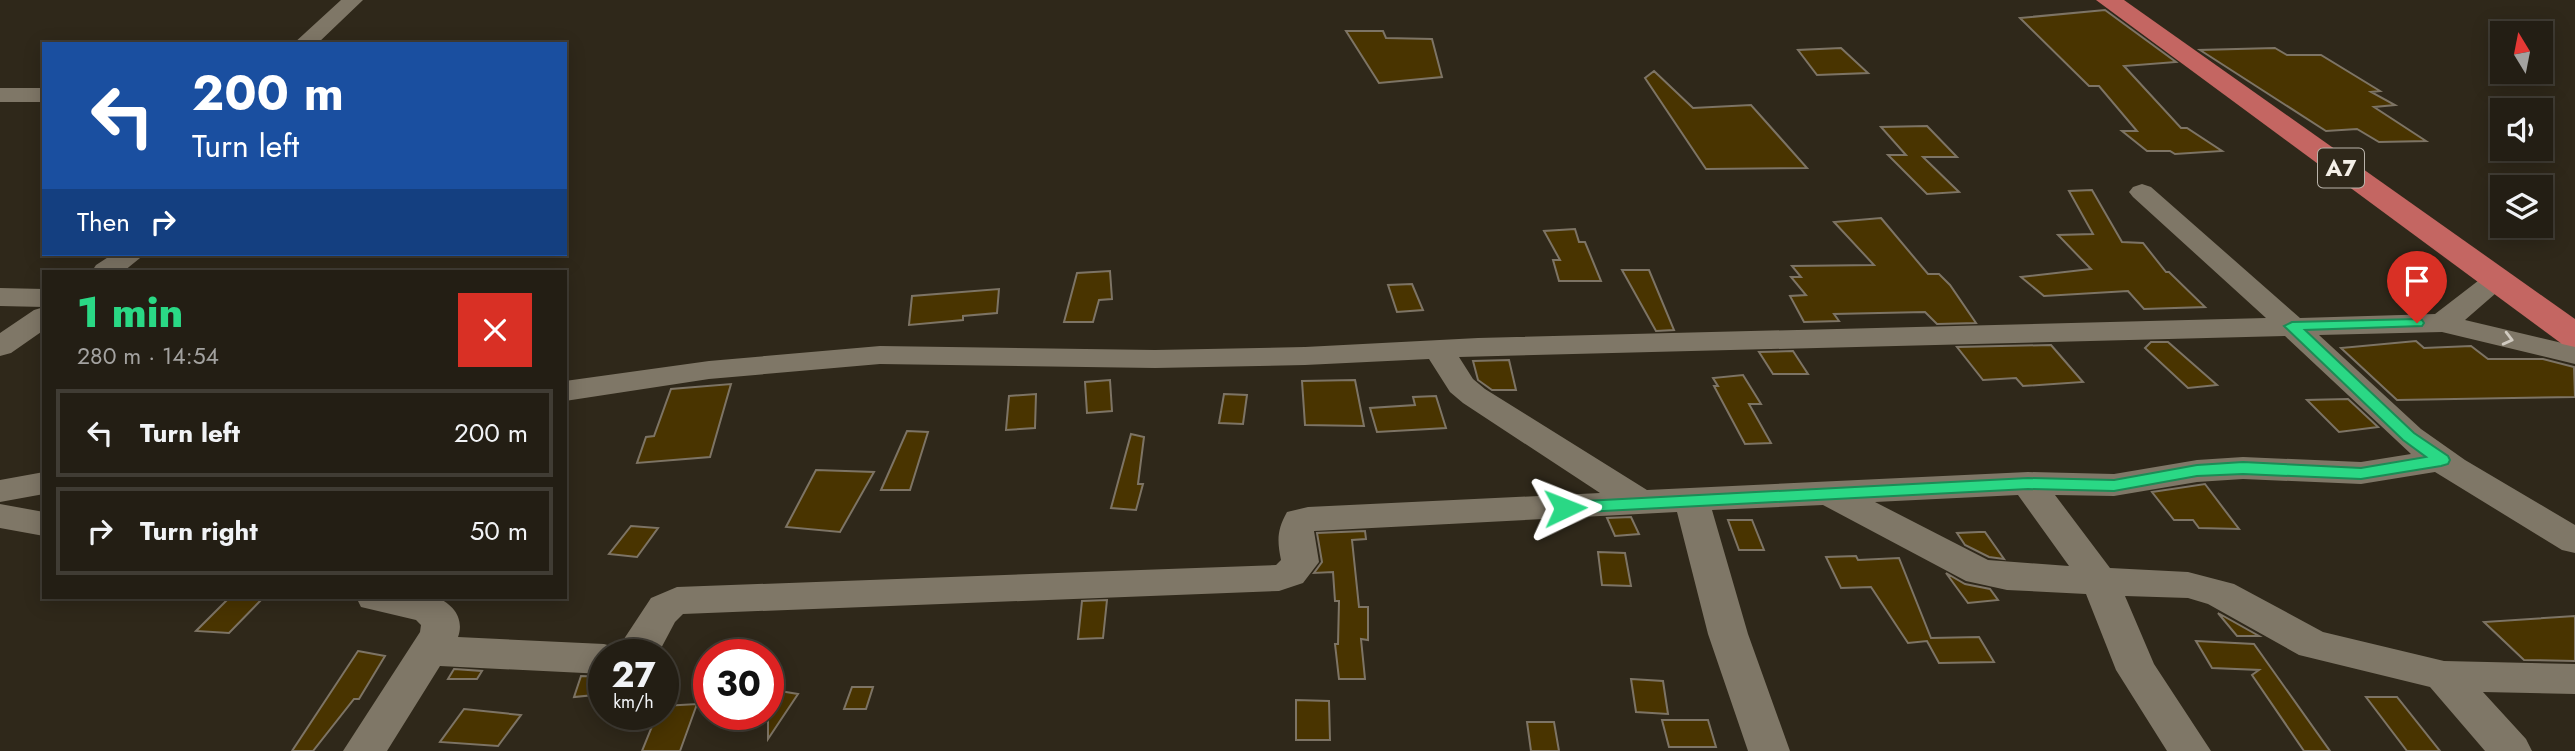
<!DOCTYPE html>
<html lang="en">
<head>
<meta charset="utf-8">
<style>
  :root { --surface:#231e14; --page:#2b271d; --text:#f1f3f6; --muted:#a3a2a0; --line:#403c34; --accent:#2ad885 }
  body { margin:0; font-family:Jost,sans-serif; background:var(--page); color:var(--text); height:100vh; display:flex; flex-direction:column; font-size:26px; white-space:nowrap }
  * { box-sizing:border-box; margin:0 }
  p { font-size:23px; color:var(--muted) }
  .icon { flex:none; width:38px; height:38px; fill:none; stroke:currentColor; stroke-width:2; stroke-linecap:round; stroke-linejoin:round }
  .map { position:relative; flex:1; overflow:hidden }
  .side { position:absolute; left:42px; top:270px; width:525px; height:329px; display:flex; flex-direction:column; background:var(--surface); border-radius:0px; box-shadow:0 4px 18px #0003,0 0 0 2px var(--line) }
  .side>* { flex:none }
  .guide { position:absolute; left:42px; top:42px; width:525px; height:214px; border-radius:0px; box-shadow:0 4px 18px #0003,0 0 0 2px var(--line); background:#1a4fa0; color:#fff; overflow:hidden }
  .needle { width:46px; rotate:350deg }
  .tools { position:absolute; left:2490px; top:21px; display:grid; gap:14px }
  .tools a { display:grid; place-items:center; width:63px; height:63px; border-radius:0px; background:var(--surface); box-shadow:0 4px 18px #0003,0 0 0 2px var(--line); font-size:35px }
  .speed { position:absolute; left:588px; top:639px; display:flex; gap:14px; font-size:35px; font-weight:700; text-align:center }
  .speed>* { display:grid; place-content:center; width:91px; height:91px; border-radius:50%; background:var(--surface); box-shadow:0 4px 18px #0003,0 0 0 2px var(--line); line-height:1 }
  .speed small { font-size:18px; font-weight:400 }
  .speed .limit { border:10px solid #d22; background:#fff; color:#111 }
  .pin { position:absolute; display:grid; place-items:center; width:60px; height:60px; color:#fff; margin:-72px -30px; border-radius:50% 50% 50% 0; rotate:-45deg; box-shadow:0 0 7px #0007 }
  .pin .icon { rotate:45deg }
  .me { position:absolute; width:77px; margin:-38px; rotate:88deg; stroke-linejoin:round; filter:drop-shadow(0 0 5px #0008) }
  .turn { display:flex; align-items:center; gap:24px; height:147px; padding:0 35px; font-size:32px }
  .turn .icon { width:91px; height:91px; stroke-width:2.5 }
  .turn b { display:block; font-size:49px; line-height:60px }
  .then { display:flex; align-items:center; height:66px; padding:0 35px; background:#0003; gap:14px; font-size:26px }
  .round { display:grid; place-items:center; flex:none; width:74px; height:74px; border-radius:0px; background:var(--page) }
  .headline { display:flex; align-items:center; justify-content:space-between; height:119px; padding:0 35px }
  h1 { font-size:42px; font-weight:800; line-height:52px; color:var(--accent) }
  ul { padding:0; list-style:none }
  li { display:flex; align-items:center; gap:21px; height:88px; margin:0 14px 10px; padding:0 21px; border:4px solid var(--line); border-radius:0px }
  li div { flex:1 }
  li b { display:block; font-size:26px }
  li em { font-style:normal }
  .map>svg:first-child { display:block }
</style>
</head>
<body>
<div class="map">
<svg width="2575" height="751" viewBox="0 0 2575 751">
  <rect width="100%" height="100%" fill="#2f281a"/>
  <!-- building -->
  <path fill="#493400" stroke="#7d7465" stroke-width="2" d="M2105,10L2176,62L2124,66L2181,128H2187L2222,151L2175,154L2170,151H2147L2122,131H2137L2099,86H2089L2020,18Z
    M1346,31H1383L1386,38L1432,39L1442,77L1379,83Z
    M1841,48L1868,73L1817,75L1798,50Z
    M2275,48L2287,55H2321L2380,91L2371,92L2395,105L2374,107L2426,141L2379,142L2357,129L2326,131L2200,50Z
    M1654,71L1693,108L1751,105L1807,168L1706,169L1645,78Z
    M1927,126L1957,157H1923L1959,192L1927,194L1888,155H1906L1881,127Z
    M2092,190L2122,242L2143,243L2166,272H2169L2205,307L2144,309L2128,291L2044,296L2021,277L2091,269L2058,235L2093,234L2069,191Z
    M1881,218L1928,274H1939L1950,285L1976,323L1937,324L1925,312L1834,314L1839,321L1804,322L1790,296L1806,295L1791,277H1801L1792,266L1874,265L1834,222Z
    M1575,229L1579,242H1585L1601,281H1559L1553,260H1560L1544,231Z
    M1622,270H1649L1674,330L1656,331Z
    M1110,271L1112,299L1099,300L1093,322H1064L1077,273Z
    M1412,284L1423,310L1397,312L1388,285Z
    M999,289L997,313L963,316V320L909,325L912,296Z
    M2416,341L2424,348L2471,346L2488,359H2543L2574,367L2575,397L2397,400L2341,348Z
    M2151,342H2168L2217,385L2188,388L2145,348Z
    M2051,345L2083,382L2023,386L2016,378L1983,380L1957,347Z
    M1793,351L1808,374H1773L1759,352Z
    M1509,360L1516,390H1492L1478,380L1473,361Z
    M1743,375L1761,404H1749L1771,443L1745,444L1714,386H1718L1713,378Z
    M1110,380L1112,411L1087,413L1085,382Z
    M1355,380L1364,426L1305,425L1302,381Z
    M731,384L710,457L637,463L646,437L654,436L671,389Z
    M1036,394L1035,428L1006,430L1009,396Z
    M1224,394L1247,395L1243,424L1219,423Z
    M1436,396L1446,428L1377,432L1370,408L1415,405L1413,397Z
    M2348,399L2378,427L2339,432L2307,400Z
    M907,431L928,432L910,490H881Z
    M1131,434L1144,437L1138,484H1143L1136,510L1111,508Z
    M816,470L874,472L840,532L786,527Z
    M2205,484L2239,529L2199,528L2193,520H2174L2152,492Z
    M1631,517L1639,534L1615,536L1607,518Z
    M1728,520H1752L1764,550H1739Z
    M631,526L658,528L637,557L609,554Z
    M1365,531L1366,539L1352,540L1359,607H1368V640L1361,639L1365,679H1339L1335,644H1338L1339,601H1335L1333,572L1314,573L1322,562L1317,533Z
    M1979,532H1985L2004,559L1989,557L1965,545L1957,533Z
    M1598,552L1625,553L1631,586L1602,585Z
    M1856,556L1858,560L1899,558L1931,638L1979,637L1994,662L1939,663L1927,641L1908,643L1871,587L1841,588L1826,557Z
    M1946,573L1965,584L1990,589L1998,600L1968,603Z
    M230,597H264L229,633L196,631Z
    M1107,600L1103,638L1078,639L1082,601Z
    M2218,613L2259,636H2237Z
    M2575,616V661L2524,660L2484,622Z
    M2196,641L2254,644L2330,751H2304L2252,675L2259,670L2212,668Z
    M358,651L385,656L359,699H354L313,751H292Z
    M454,669L482,671L477,679H448Z
    M581,676L604,677V694L574,697Z
    M1631,679L1663,681L1668,714L1636,712Z
    M852,687H873L866,709H844Z
    M768,689L798,694L768,739Z
    M2366,697H2397L2440,751H2407Z
    M1296,700L1329,701L1330,740H1296Z
    M697,704L680,751H642L657,714H663V706Z
    M464,709L521,715L498,746L440,742Z
    M1662,720H1708L1716,747H1669Z
    M1527,722H1554L1559,751H1531Z"/>
  <g fill="none" stroke-linecap="round" stroke-linejoin="round">
    <!-- minor -->
    <path fill="#7f7767" fill-rule="evenodd" d="M341,0H363L317,44H293Z
      M0,88H44V102H0Z
      M2142,184L2151,187L2300,318L2435,314L2487,274L2497,271L2507,274L2511,280L2465,320L2575,346V364L2442,332L2319,335L2421,429L2465,460L2575,525V553L2562,550L2435,472L2361,484L2243,479L2197,482L2114,496L2055,495L2110,568L2188,572L2234,584L2323,632L2444,661L2575,664V694L2483,692L2526,739L2532,751H2485L2430,687L2299,655L2208,604L2188,598L2125,596L2154,664L2211,751H2167L2116,670L2086,594L2007,590L1966,581L1823,505L1712,510L1748,634L1790,751H1748L1708,634L1677,512L1314,531L1319,562L1303,583L1279,591L683,614L675,622L658,654H604V674L440,666L387,751H343L420,632L421,625L416,620L361,607L356,597H434C452,602 465,618 458,637L604,644L618,648L651,598L677,587L1276,565L1281,560C1277,540 1277,530 1287,512L1308,507L1600,493L1463,403L1450,392L1429,359L1305,365L1155,368L880,364L709,379L565,401V381L709,361L880,346L1155,350L1305,347L1478,338L2266,318L2133,197L2129,192L2133,187ZM2285,336L2411,454L2361,462L2243,457L2197,460L2114,474L2028,472L1647,490L1485,389L1473,379L1459,357ZM2018,495L2069,566L1988,560L1875,502Z
      M113,254H145L124,271H92L96,265Z
      M0,288L44,289V307L0,306Z
      M44,307V330L11,353L0,356V333L34,310Z
      M44,472V494L0,502V480Z
      M0,504L44,512V536L0,528Z"/>
    <!-- highway -->
    <path fill="#c46662" fill-rule="evenodd" d="M2096,0H2124L2575,319V347L2562,344Z"/>
  </g>
  <!-- one-way arrows -->
  <defs><path id="oneway-chevron" d="M-2-3.5L2.5 0L-2 3.5" fill="none" stroke-width="1.6" stroke-linecap="round" stroke-linejoin="round" transform="scale(1.75)"/></defs>
  <use stroke="#d1cbc1" href="#oneway-chevron" transform="translate(2508 339) rotate(14)"/>
  <!-- route -->
  <path fill="#2ad885" stroke="#1b8c56" stroke-width="2" d="M2417,319L2422,320L2424,323L2422,326L2305,330L2414,433L2448,456L2450,460L2448,464L2441,466L2361,479L2243,474L2197,476L2114,491L2028,489L1565,513L1556,508L1565,502L2028,478L2114,480L2197,465L2243,462L2361,468L2426,457L2403,440L2284,326L2292,322Z"/>
  <g text-anchor="middle" stroke-width="7" stroke-linejoin="round" paint-order="stroke">
    <!-- shield labels -->
    <rect fill="#2f281a" stroke="#b9b3aa" stroke-width="2" x="2318" y="148.5" width="46" height="39" rx="5"/>
    <g font-size="23" font-weight="bold" fill="#f4efe7">
      <text x="2341" y="176">A7</text>
    </g>
  </g>
</svg>
<div class="tools">
<a><svg class="needle" viewBox="-14 -14 28 28"><path d="M0-13l5 13h-10z" fill="#e53935"/><path d="M0 13l5-13h-10z" fill="#a3a2a0"/></svg></a>
<a><svg class="icon" aria-label="sound" viewBox="0 0 24 24"><path d="M4 9h4l5-4v14l-5-4H4zM17 9q2 3 0 6"/></svg></a>
<a><svg class="icon" aria-label="layers" viewBox="0 0 24 24"><path d="M12 4l9 5-9 5-9-5zM3 14l9 5 9-5"/></svg></a>
</div>
<div class="speed"><div>27<small>km/h</small></div><div class="limit">30</div></div>
<div class="pin" style="left:2417px;top:323px;background:#d93025"><svg class="icon" aria-label="arrive" viewBox="0 0 24 24"><path d="M6 21V4h12l-3 4 3 4H6"/></svg></div>
<svg class="me" style="left:1565px;top:508px" viewBox="-20 -20 40 40"><path d="M0-17L14 15 0 8-14 15z" fill="#2ad885" stroke="#fff" stroke-width="4"/></svg>
<div class="guide">
<div class="turn"><svg class="icon" aria-label="left" viewBox="0 0 24 24"><path d="M17 20v-9H6M10 6l-5 5 5 5"/></svg><div><b>200 m</b>Turn left</div></div>
<div class="then">Then<svg class="icon" aria-label="right" viewBox="0 0 24 24"><path d="M7 20v-9h11M14 6l5 5-5 5"/></svg></div>
</div>
<section class="side">
<div class="headline"><div><h1>1 min</h1><p>280 m · 14:54</p></div><a class="round" style="background:#d93025;color:#fff"><svg class="icon" aria-label="close" viewBox="0 0 24 24"><path d="M6 6l12 12M18 6L6 18"/></svg></a></div>
<ul>
<li><svg class="icon" aria-label="left" viewBox="0 0 24 24"><path d="M17 20v-9H6M10 6l-5 5 5 5"/></svg><div><b>Turn left</b></div><em>200 m</em></li>
<li><svg class="icon" aria-label="right" viewBox="0 0 24 24"><path d="M7 20v-9h11M14 6l5 5-5 5"/></svg><div><b>Turn right</b></div><em>50 m</em></li>
</ul>
</section>
</div>
</body>
</html>
